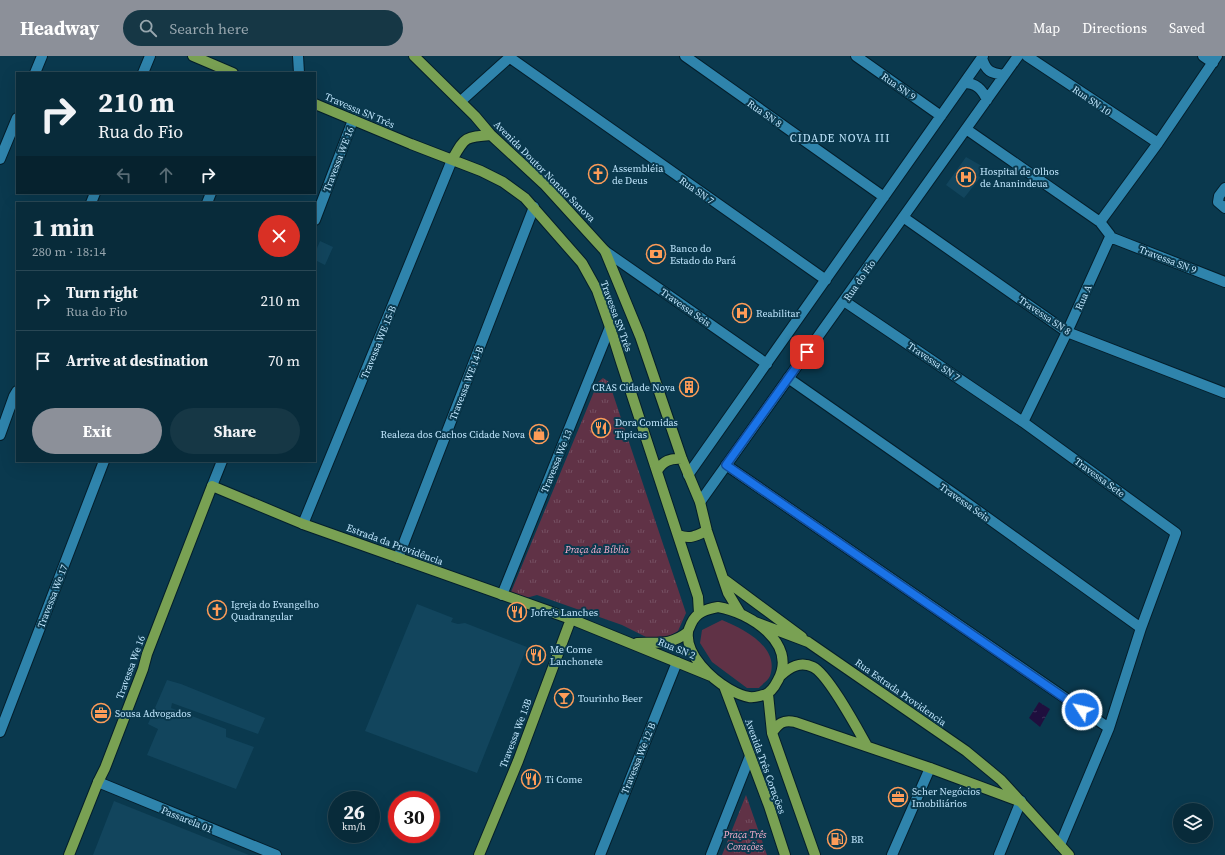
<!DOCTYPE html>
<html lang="en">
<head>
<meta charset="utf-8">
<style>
  :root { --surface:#082b3a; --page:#163745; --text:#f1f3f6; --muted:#98a7af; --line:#294754; --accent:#8c9099 }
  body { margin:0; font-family:"Source Serif 4",serif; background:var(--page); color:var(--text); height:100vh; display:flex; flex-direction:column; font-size:15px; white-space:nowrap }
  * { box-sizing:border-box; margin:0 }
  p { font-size:13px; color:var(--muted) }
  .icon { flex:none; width:22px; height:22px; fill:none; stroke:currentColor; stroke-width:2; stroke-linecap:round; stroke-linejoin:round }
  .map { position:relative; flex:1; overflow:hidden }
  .side { position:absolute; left:16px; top:146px; width:300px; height:260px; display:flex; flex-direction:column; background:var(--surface); border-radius:0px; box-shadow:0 4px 16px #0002,0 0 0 1px var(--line) }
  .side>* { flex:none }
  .hud { position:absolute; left:16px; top:16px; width:300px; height:122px; border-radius:0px; box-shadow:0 4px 16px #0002,0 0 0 1px var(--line); background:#082b3a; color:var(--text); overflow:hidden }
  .tools { position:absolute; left:1173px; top:747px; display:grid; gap:8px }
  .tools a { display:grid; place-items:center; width:40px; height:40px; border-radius:50%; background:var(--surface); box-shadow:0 4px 16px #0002,0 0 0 1px var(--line); font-size:20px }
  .speed { position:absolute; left:328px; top:735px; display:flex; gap:8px; font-size:20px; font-weight:700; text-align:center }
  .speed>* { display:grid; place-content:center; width:52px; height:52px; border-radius:50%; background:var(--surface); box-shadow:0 4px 16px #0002,0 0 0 1px var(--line); line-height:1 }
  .speed small { font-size:10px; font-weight:400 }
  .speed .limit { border:6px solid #d22; background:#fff; color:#111 }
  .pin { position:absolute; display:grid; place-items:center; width:34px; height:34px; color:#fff; margin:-17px; border-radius:8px; box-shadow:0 2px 6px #0006 }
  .me { position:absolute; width:44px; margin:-22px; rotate:305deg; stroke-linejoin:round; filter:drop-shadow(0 0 3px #0008) }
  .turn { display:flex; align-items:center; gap:14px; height:84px; padding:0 16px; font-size:18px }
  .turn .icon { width:52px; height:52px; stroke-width:2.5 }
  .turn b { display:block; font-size:28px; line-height:34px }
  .lanes { display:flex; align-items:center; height:38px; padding:0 16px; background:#0003; justify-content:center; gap:20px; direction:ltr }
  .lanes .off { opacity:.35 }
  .round { display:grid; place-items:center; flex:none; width:42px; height:42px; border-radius:21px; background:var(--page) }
  .summary { display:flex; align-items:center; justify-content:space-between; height:68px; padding:0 16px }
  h1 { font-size:24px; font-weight:700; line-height:30px }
  .cta { display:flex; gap:8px; margin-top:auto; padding:8px 16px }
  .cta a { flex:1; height:46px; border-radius:24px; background:var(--accent); color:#fff; font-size:16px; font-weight:700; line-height:46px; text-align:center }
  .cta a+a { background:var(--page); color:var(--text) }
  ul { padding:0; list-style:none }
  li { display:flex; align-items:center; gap:12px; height:60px; padding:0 16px; border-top:1px solid var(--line) }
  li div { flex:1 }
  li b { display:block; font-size:15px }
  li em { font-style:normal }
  header { display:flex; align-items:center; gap:24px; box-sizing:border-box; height:56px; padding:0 20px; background:var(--accent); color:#fff }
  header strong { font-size:19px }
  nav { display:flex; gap:22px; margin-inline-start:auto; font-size:14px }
  .search { width:280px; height:36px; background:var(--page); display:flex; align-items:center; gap:10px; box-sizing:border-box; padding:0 14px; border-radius:22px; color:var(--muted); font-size:15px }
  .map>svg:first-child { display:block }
</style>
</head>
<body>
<header>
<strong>Headway</strong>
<div class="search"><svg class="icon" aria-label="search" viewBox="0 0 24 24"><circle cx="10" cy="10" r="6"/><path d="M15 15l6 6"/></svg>Search here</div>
<nav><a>Map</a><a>Directions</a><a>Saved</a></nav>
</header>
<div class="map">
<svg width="1225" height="799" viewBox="0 0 1225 799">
  <defs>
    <pattern id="park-tufts" width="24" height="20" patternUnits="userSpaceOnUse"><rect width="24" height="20" fill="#603246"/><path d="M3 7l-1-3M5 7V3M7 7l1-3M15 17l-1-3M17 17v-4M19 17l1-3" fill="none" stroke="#755062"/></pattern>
    <pattern id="water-ripples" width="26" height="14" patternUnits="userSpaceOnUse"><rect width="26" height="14" fill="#1f0f3e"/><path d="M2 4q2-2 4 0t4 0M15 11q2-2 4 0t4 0" fill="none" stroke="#3e325b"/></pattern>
  </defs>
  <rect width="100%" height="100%" fill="#0a394e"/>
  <!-- built -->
  <path fill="#12455d" d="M966,101L987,113L964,142L946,129Z
    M320,185L333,191L325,209L315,204V197Z
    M417,548L453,562L451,566L458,568L465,567L527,591L477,717L365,675Z
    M167,624L181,628L265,662L258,678L172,647L171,652L226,673V681L254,691L236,733L147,699L158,673L148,668Z
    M114,745L249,799H93Z"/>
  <!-- grass -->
  <path fill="#603246" d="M722,564C744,573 780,591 770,620C768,625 762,628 759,632H747L712,606L700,587L702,574Z"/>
  <!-- park -->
  <path fill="url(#park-tufts)" d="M603,322L609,326L686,557L678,575L662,584L650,583L622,569L537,539L526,542L511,536L598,326Z
    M746,739L767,799H722Z"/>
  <!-- water -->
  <path fill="url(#water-ripples)" d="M1039,646L1050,653L1040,671L1029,662Z"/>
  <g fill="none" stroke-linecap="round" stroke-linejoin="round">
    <!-- minor casing -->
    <g stroke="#041e2b" stroke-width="12">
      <path id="minor" d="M298,0L299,17
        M685,0L884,141
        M856,0L941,60
        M1027,0L1158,87
        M1203,0L1213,7
        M509,1L826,224
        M982,2C986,15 990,17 1004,19
        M35,17L42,0
        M143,17L150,0
        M964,27C976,27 982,33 987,44
        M461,45L511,0
        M966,73L1100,166L1110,179V181
        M0,103L17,62
        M1225,132L1219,140L1218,146L1225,152
        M91,147L95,137
        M207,147L211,137
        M903,161L1067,276L1225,337
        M315,164L353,64
        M1100,166L1158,87L1217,0
        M1110,181L1225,226
        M605,195L767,308
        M844,245L1023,366L1176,477L1141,572L1109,672L1060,789
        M788,322L960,442L1141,572
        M1023,366L1067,276L1110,181
        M0,379L14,340L17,335
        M726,409L1109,672
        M688,419L983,0
        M212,430L222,405
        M700,446L1018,0
        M303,468L452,104
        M398,502L534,151
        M502,539L610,271
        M0,676L104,405
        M98,726L276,799
        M600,799L677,606
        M711,799L750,700
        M892,799L930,712
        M999,799L1021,745"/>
    </g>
    <!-- major casing -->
    <g stroke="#041e2b" stroke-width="12">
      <path id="major" d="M193,0L233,17
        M414,0L475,60L491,79L544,128L605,195L640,280L682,403L700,446L707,475L728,537L740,557
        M315,48L411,88L481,115L503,126L525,142L582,207L597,234L610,271L621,306L698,541L699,557
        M452,104C465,81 464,81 491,79
        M657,415C663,405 670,402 682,403
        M678,479C691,484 696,479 707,475
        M725,524L802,581
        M718,551C749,556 798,587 778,624C775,630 771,637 764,639C759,640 754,642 749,641C742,640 736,637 729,633C712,623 685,599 688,576C688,574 690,571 691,568C696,556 707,553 718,551Z
        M755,566L808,586L966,695L1001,724L1069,799
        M637,587C658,586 670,590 688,576
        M780,620C790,611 800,605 813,611C828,618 858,674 867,690
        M724,630L769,750L785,799
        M768,638L772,677L815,799
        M772,677C778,668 783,663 795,666L930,712L1019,745
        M69,799L98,726L105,712L143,613L147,598L212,430L303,468L571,563L711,620
        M479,799L518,705L571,563"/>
    </g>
    <!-- minor -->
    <use href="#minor" stroke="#2f84ac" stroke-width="10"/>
    <!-- major -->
    <use href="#major" stroke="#79a153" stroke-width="10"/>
  </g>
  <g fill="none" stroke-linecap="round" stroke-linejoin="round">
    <!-- route casing -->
    <g stroke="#114b97" stroke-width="10">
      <path id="route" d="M807,296L726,409L1082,654"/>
    </g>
    <!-- route -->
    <use href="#route" stroke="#1a73e8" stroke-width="7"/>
  </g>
  <!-- icons -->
  <defs>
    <g id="church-ring" transform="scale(1)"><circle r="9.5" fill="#0a394e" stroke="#fe9c58" stroke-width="1.5"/><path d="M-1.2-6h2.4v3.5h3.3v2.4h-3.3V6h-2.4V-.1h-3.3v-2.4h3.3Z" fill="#fe9c58"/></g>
    <g id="hospital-ring" transform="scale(1)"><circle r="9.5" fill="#0a394e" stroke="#fe9c58" stroke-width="1.5"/><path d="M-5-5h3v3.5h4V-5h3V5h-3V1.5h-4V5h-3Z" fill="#fe9c58"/></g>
    <g id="bank-ring" transform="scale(1)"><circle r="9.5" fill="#0a394e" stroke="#fe9c58" stroke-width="1.5"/><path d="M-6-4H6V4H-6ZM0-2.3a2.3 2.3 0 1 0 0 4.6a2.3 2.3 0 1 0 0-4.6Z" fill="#fe9c58"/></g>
    <g id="building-ring" transform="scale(1)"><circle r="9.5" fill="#0a394e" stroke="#fe9c58" stroke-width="1.5"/><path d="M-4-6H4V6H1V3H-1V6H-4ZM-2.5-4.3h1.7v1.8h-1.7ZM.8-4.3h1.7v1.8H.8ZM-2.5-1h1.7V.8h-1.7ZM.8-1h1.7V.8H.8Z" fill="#fe9c58"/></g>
    <g id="restaurant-ring" transform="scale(1)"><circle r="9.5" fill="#0a394e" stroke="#fe9c58" stroke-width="1.5"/><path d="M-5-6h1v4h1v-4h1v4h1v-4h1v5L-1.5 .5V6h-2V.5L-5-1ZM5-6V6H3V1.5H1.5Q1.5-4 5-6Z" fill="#fe9c58"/></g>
    <g id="shop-ring" transform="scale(1)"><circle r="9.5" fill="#0a394e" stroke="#fe9c58" stroke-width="1.5"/><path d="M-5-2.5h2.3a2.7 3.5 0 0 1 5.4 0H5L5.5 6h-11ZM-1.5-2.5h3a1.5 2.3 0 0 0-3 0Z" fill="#fe9c58"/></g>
    <g id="bar-ring" transform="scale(1)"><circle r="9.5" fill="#0a394e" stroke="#fe9c58" stroke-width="1.5"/><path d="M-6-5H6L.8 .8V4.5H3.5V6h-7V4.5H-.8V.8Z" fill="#fe9c58"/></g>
    <g id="office-ring" transform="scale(1)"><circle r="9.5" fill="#0a394e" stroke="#fe9c58" stroke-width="1.5"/><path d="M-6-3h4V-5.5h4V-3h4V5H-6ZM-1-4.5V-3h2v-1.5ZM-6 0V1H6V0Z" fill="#fe9c58"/></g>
    <g id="fuel-ring" transform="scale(1)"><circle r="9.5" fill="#0a394e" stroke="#fe9c58" stroke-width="1.5"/><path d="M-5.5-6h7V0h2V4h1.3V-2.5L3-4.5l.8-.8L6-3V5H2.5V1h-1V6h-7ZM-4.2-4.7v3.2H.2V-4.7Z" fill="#fe9c58"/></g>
  </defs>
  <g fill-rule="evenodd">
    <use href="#church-ring" x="598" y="118"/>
    <use href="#hospital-ring" x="966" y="121"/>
    <use href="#bank-ring" x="656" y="198"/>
    <use href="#hospital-ring" x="742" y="257"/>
    <use href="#building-ring" x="689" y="331"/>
    <use href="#restaurant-ring" x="601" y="372"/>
    <use href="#shop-ring" x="539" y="378"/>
    <use href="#church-ring" x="217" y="554"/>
    <use href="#restaurant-ring" x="517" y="556"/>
    <use href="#restaurant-ring" x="536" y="599"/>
    <use href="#bar-ring" x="564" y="642"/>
    <use href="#office-ring" x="101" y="657"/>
    <use href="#restaurant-ring" x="531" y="723"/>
    <use href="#office-ring" x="898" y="741"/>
    <use href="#fuel-ring" x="837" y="783"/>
  </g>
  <g text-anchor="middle" stroke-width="4" stroke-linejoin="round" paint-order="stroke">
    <!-- street labels -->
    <g font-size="10" fill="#c1e7fe" stroke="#0a394e">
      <text transform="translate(899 30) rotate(35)" y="4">Rua SN 9</text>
      <text transform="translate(1092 44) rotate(34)" y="4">Rua SN 10</text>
      <text transform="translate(360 54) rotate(23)" y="4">Travessa SN Três</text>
      <text transform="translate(765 57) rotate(35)" y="4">Rua SN 8</text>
      <text transform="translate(338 103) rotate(-69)" y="4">Travessa WE 16</text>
      <text transform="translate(545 115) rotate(45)" y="4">Avenida Doutor Nonato Sanova</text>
      <text transform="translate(697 134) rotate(35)" y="4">Rua SN 7</text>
      <text transform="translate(1168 203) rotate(21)" y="4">Travessa SN 9</text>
      <text transform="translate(859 224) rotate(-55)" y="4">Rua do Fio</text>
      <text transform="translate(1083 241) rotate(-66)" y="4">Rua A</text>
      <text transform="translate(686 251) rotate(35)" y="4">Travessa Seis</text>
      <text transform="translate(1045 259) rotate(34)" y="4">Travessa SN 8</text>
      <text transform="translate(617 260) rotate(70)" y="4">Travessa SN Três</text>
      <text transform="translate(378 286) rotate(-68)" y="4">Travessa WE 15-B</text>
      <text transform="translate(934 305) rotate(34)" y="4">Travessa SN 7</text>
      <text transform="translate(466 327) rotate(-69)" y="4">Travessa WE 14-B</text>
      <text transform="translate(556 405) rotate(-68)" y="4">Travessa We 13</text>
      <text transform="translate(1100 421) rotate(36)" y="4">Travessa Sete</text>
      <text transform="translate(965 446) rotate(35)" y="4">Travessa Seis</text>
      <text transform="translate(395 488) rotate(20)" y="4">Estrada da Providência</text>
      <text transform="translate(52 540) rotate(-69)" y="4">Travessa We 17</text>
      <text transform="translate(677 592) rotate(22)" y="4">Rua SN 2</text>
      <text transform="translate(130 611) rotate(-70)" y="4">Travessa We 16</text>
      <text transform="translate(901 636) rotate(35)" y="4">Rua Estrada Providencia</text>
      <text transform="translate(515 677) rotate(-69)" y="4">Travessa We 13B</text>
      <text transform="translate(638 702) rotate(-68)" y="4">Travessa We 12 B</text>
      <text transform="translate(766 710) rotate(70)" y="4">Avenida Três Corações</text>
      <text transform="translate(187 763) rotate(22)" y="4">Passarela 01</text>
    </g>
    <!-- poi labels -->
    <g font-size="10" fill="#c1e7fe" stroke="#0a394e" text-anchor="start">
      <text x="612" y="116">Assembléia<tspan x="612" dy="12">de Deus</tspan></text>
      <text x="980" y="119">Hospital de Olhos<tspan x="980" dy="12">de Ananindeua</tspan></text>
      <text x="670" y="196">Banco do<tspan x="670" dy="12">Estado do Pará</tspan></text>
      <text x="756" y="261">Reabilitar</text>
      <text x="675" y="335" text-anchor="end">CRAS Cidade Nova</text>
      <text x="615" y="370">Dora Comidas<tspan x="615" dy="12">Tipicas</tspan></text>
      <text x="525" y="382" text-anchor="end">Realeza dos Cachos Cidade Nova</text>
      <text x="231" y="552">Igreja do Evangelho<tspan x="231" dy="12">Quadrangular</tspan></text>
      <text x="531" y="560">Jofre's Lanches</text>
      <text x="550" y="597">Me Come<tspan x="550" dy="12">Lanchonete</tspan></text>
      <text x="578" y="646">Tourinho Beer</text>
      <text x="115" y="661">Sousa Advogados</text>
      <text x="545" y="727">Ti Come</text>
      <text x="912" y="739">Scher Negócios<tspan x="912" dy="12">Imobiliários</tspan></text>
      <text x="851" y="787">BR</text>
    </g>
    <!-- park labels -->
    <g font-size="10" font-style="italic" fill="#f7afcc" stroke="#0a394e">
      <text x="597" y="497">Praça da Bíblia</text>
      <text x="745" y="782">Praça Três<tspan x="745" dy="12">Corações</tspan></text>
    </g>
    <!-- neighbourhood labels -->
    <g font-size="11" letter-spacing="1" fill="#c1e7fe" stroke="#0a394e">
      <text x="840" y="86">CIDADE NOVA III</text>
    </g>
  </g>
</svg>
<div class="tools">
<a><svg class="icon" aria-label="layers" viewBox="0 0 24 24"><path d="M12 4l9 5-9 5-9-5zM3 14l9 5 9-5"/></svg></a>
</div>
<div class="speed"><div>26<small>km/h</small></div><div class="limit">30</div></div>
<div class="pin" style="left:807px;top:296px;background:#d93025"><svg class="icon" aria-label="arrive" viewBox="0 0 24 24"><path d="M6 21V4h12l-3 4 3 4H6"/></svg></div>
<svg class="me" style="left:1082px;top:654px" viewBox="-20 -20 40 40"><circle r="17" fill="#1a73e8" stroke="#fff" stroke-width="3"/><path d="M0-11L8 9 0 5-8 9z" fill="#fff"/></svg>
<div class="hud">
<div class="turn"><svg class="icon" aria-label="right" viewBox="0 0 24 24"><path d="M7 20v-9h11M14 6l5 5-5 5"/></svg><div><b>210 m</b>Rua do Fio</div></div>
<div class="lanes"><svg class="icon off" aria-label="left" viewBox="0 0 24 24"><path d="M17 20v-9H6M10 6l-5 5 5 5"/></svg><svg class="icon off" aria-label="ahead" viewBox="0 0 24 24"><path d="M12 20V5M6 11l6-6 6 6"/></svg><svg class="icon" aria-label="right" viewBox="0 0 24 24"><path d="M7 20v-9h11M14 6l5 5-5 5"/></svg></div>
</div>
<section class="side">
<div class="summary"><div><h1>1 min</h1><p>280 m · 18:14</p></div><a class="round" style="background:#d93025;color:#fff"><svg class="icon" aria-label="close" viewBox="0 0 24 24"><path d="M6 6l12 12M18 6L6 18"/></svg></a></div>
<ul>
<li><svg class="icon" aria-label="right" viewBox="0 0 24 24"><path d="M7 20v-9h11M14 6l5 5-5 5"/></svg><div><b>Turn right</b><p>Rua do Fio</p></div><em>210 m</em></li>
<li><svg class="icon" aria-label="arrive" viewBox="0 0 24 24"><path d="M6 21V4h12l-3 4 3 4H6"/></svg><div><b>Arrive at destination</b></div><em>70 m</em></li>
</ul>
<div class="cta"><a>Exit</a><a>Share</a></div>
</section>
</div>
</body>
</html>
